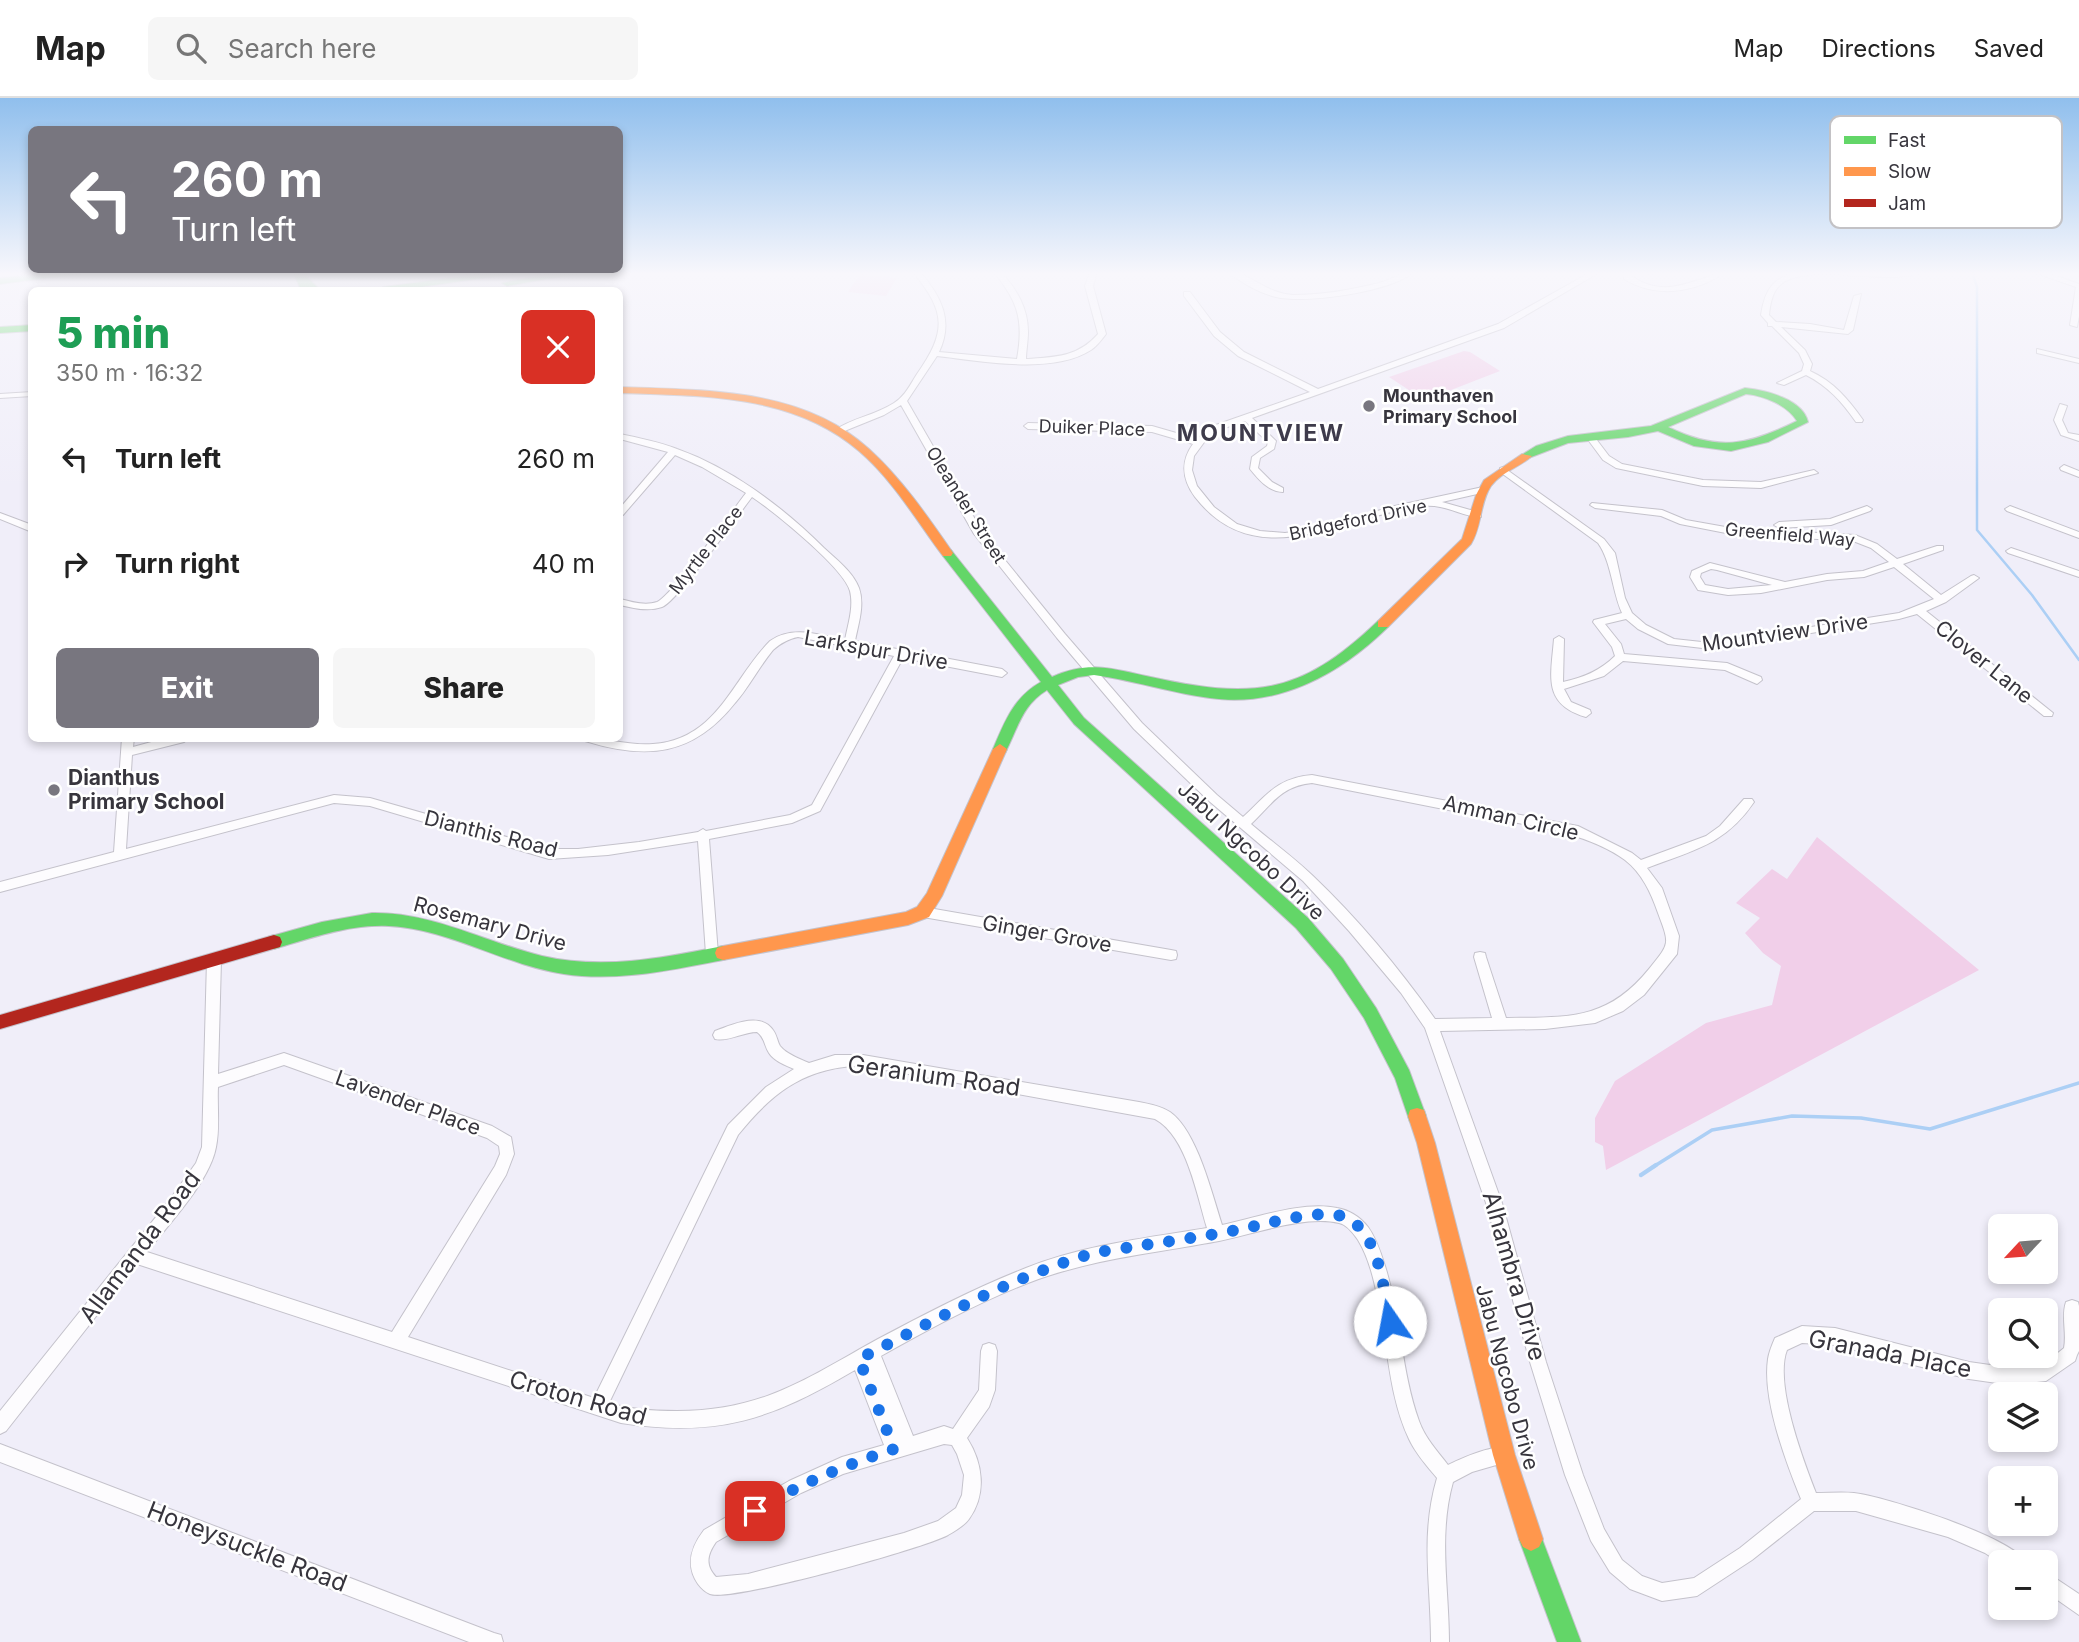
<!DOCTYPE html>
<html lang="en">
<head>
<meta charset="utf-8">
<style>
  :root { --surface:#fff; --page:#f6f6f6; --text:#222; --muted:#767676; --line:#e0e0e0; --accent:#78767f }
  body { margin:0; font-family:Inter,sans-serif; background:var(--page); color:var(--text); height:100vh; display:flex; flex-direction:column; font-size:26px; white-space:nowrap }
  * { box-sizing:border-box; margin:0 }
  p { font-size:23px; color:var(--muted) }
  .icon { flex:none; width:38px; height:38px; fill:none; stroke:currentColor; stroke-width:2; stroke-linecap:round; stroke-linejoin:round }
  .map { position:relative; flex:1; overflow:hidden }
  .panel { position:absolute; left:28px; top:189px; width:595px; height:455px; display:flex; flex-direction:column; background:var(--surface); border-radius:10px; box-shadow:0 4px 10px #0003 }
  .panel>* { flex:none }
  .hud { position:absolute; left:28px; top:28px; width:595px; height:147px; border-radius:10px; box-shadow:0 4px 10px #0003; background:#78767f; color:#fff; overflow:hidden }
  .needle { width:46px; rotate:244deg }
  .buttons { position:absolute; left:1988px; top:1116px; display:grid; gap:14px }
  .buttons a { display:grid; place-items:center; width:70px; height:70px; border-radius:10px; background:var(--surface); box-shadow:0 4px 10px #0003; font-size:35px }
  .pin { position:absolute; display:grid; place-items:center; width:60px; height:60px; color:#fff; margin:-30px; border-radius:14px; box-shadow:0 4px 10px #0006 }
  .me { position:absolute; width:77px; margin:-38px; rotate:348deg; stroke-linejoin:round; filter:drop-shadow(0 0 5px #0008) }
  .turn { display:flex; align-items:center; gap:24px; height:147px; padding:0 28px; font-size:32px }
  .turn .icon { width:91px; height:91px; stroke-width:2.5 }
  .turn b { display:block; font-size:49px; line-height:60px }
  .round { display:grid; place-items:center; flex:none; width:74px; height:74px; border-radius:10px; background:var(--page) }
  .headline { display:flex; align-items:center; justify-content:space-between; height:119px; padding:0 28px }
  h1 { font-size:42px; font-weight:800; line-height:52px; color:#1e9e55 }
  .action { display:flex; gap:14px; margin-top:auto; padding:14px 28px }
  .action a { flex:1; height:80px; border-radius:10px; background:var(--accent); color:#fff; font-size:28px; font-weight:800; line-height:80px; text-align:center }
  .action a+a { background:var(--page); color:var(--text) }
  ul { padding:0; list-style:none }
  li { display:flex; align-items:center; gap:21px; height:105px; padding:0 28px }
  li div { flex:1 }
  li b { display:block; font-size:26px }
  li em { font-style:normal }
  header { display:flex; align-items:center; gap:42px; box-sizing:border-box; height:98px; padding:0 35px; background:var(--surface); border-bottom:2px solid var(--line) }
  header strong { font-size:33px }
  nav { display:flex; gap:38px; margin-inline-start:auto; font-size:24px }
  .search { width:490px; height:63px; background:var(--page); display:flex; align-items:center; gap:18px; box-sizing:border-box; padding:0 24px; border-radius:10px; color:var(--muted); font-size:26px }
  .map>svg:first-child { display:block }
</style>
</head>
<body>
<header>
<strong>Map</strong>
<div class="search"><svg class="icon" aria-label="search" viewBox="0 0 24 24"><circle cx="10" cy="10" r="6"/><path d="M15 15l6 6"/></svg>Search here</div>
<nav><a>Map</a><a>Directions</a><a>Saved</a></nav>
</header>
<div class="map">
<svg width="2079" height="1544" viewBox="0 0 2079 1544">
  <rect width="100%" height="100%" fill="#f0eef9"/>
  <!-- green -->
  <path fill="#f1cfe9" d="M860,176L897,180L886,198L848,194Z
    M1464,253L1470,254L1500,273L1433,299L1418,298L1389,279Z
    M1817,739L1979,872L1606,1072L1603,1048L1595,1044V1020L1615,983L1706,925L1772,907L1781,868L1763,855L1745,835L1760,820L1736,805L1772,771L1787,781Z"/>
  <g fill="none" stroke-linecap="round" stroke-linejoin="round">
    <!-- stream-far2 -->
    <path stroke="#accff5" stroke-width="2.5" d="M1972,174L1977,189V432L2032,497L2079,562
      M1647,176L1659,174"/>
    <!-- stream-far1 -->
    <path stroke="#accff5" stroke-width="3.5" d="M1653,1069L1712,1032L1792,1018L1861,1020L1930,1031L2079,985"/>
    <!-- stream -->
    <path stroke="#accff5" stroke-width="4.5" d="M1641,1077L1656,1067"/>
    <!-- street casing -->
    <g stroke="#c4c2cb" stroke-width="2">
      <path id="street" d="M913,174H920C941,198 954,223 939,254L1017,261C1024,222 1018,204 994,174H1001C1017,192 1028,210 1028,234C1028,243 1026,254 1026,261C1056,259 1078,259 1098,236L1085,188L1090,174H1097L1093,188L1106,236C1102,241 1097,248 1091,252C1052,277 981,263 937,258L907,303L983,435L1065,536L1142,625L1217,697L1243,719C1267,697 1277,680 1312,677L1578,728L1632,755L1641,762L1706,738L1720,728L1744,701H1752L1754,704C1725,747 1693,752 1647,770L1662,790L1679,838L1677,856L1644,897L1623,913L1595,925L1545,931L1440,933L1502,1105L1546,1264L1583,1377L1604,1431L1622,1462L1642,1478L1662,1485L1694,1480L1740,1450L1801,1401C1786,1364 1762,1301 1768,1261C1769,1254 1772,1247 1775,1240L1802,1228L1835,1230L1969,1264L2011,1270L2043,1267L2064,1250C2067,1235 2061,1218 2066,1204L2072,1202L2078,1204L2079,1208V1253L2077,1257L2075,1263L2046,1283L2011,1287L1969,1281L1835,1247L1802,1245L1787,1252C1774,1285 1803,1362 1816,1395C1829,1395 1842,1394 1854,1395C1883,1398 2016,1440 2026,1465H2000L1985,1455L1948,1439L1856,1413H1814L1752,1462L1697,1498L1662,1503L1630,1491L1610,1474L1591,1443L1565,1377L1530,1264L1486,1105L1425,930L1401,895L1349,833L1303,783L1209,703L1134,631L1057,540L974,436L901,307L884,317L842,334L835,332C852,320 876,317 894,305C905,298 910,287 917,276C947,233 946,214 913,174ZM1312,685C1368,696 1423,707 1479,718C1526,727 1585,733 1625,762C1642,775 1651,795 1658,815C1670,847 1670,845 1649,871C1607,923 1568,919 1506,920L1486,859L1485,855L1480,854L1475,855L1474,859L1492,920L1435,921C1399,870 1358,821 1313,778C1293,759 1271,743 1251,726C1272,706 1281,688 1312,685Z
        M1228,174C1250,174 1266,196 1293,197C1322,197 1351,192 1379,185C1391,182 1402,174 1414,174C1390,194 1307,206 1276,199C1259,195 1242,185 1228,174Z
        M1591,174H1600L1504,230L1252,320L1276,343L1274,351L1260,360L1258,370L1272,384L1283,390V394C1269,394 1258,381 1250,371L1252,359L1267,348L1268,344L1245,323L1216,333L1205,343L1194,358L1192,372L1197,388L1214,409L1237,426L1260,433L1285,435L1313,431L1395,408L1483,389L1486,390V394L1442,404L1481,415V419C1465,420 1446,406 1424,408C1346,416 1258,480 1195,399C1182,381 1180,364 1193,346L1152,334L1028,331L1024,328L1028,325L1152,328L1197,341L1210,329L1310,294L1238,258L1214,238L1184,198V194H1190L1220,234L1244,254L1318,291L1498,226Z
        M1624,174H1631V178C1662,198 1682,187 1714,177L1718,179C1688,196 1653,199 1624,181Z
        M1801,174H1923C1887,189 1806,163 1780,187C1772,194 1770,207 1769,217L1776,224L1810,226L1844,232L1854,198L1861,196L1853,232L1848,236L1781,229L1805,252L1812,266L1810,273C1834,284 1848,301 1863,322L1862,324H1856C1842,304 1828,288 1806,277L1784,287L1777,285L1802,273L1804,266L1799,255L1772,228H1768V225L1761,217C1765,190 1774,178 1801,174Z
        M2033,174H2045L2079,186V218L2077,229L2070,227L2076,189Z
        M2037,251L2079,261V265L2037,255Z
        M32,294V298L0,300V296Z
        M2060,306L2067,308L2062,322L2068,335L2079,337V343L2061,337L2054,322Z
        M620,336C639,340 660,344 677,351C731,370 783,409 824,450C836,461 853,474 859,490C865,507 858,527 855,543L1002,571L1007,575L1002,579L903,560L820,713L792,725L709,741L718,856L717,860L712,861L707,860L706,856L698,743L608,757L549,761L370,708L334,705L0,794V784L114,754L122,640H134L133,649L166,640H189L184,644L132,657L126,751L334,697L370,700L549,751H578L639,744L698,734L703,731L706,733L790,717L812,707L894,558L798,539C788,541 781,545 773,552C759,569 749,589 735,605C693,658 647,662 585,643L584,640C607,640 629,648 653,646C718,641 732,581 770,543C793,527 819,537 845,542C848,526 854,509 850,493C844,470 773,413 752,399C738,417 677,504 662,509C648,514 634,510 620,507V501C632,504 645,508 657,504C672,498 732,413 746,395L702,369L675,357L623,417L620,418V410L668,354L620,341Z
        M1590,336L1593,337L1609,358L1622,366L1703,382L1761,384L1814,372L1818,375L1761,390L1703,388L1616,370L1603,362L1586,339Z
        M2064,367L2079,373V379L2061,372L2060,370Z
        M1503,369L1604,441L1615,455L1625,500L1632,515L1646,527L1674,541L1711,545L1899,515L1934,501L1894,469L1864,479L1827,482L1761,495L1728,497L1698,492L1690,479L1692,473L1710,465L1785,484L1827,476L1863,473L1889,464L1871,450L1853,443L1731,436L1680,426L1661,418L1595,410L1590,407L1592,405L1662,412L1686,422L1731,430L1855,437L1877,446L1897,461L1937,448H1943V452L1903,466L1941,497L1971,478L1974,477L1979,480L1946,504L1926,513L2053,615L2052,618H2044L1917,516L1899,521L1711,551L1668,546L1638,531L1626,521L1605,526L1621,546L1624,556L1727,565L1761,579L1762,582L1757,586L1725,572L1623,563L1604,578L1564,591L1571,604L1590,612L1591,615L1586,619C1542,606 1551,578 1554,541L1559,538L1564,541L1563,584C1582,580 1600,573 1615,558L1612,549L1593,524L1594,522L1622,515C1612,493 1612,465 1598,445L1500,374V370ZM1711,471L1717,472L1772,487L1728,491L1705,487L1700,479L1701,475Z
        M1867,408L1872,411L1870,413L1831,427L1779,430L1774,427L1779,424L1830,421Z
        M2010,408L2079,434V440L2007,413L2005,411Z
        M0,415L32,427V434L0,421Z
        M2011,450L2079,473V479L2008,455L2006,453Z
        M923,809L1171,852L1176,853L1177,857L1176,861L1171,862L923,819L919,818L917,814L919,810Z
        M214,857L219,858L221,862L218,976L284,955L492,1028L511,1039L514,1056L506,1077L408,1239L594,1300L728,1027L766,989L794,971C785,967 774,963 769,955C764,947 765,940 757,934C743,934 728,944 715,941L713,937L715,933C731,927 760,913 773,932C777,937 777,943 780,948C786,956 800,961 809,965L835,957H863L1139,1004C1149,1006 1161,1008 1170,1014C1197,1033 1212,1096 1222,1127C1256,1120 1302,1103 1337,1110C1349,1112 1360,1119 1368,1129C1376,1140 1381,1155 1385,1168C1401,1218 1401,1273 1419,1323C1425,1340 1438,1354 1448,1367C1463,1360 1495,1345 1510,1351L1513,1357L1510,1363L1472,1374L1453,1384C1438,1437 1449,1490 1449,1544H1431C1431,1486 1420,1438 1437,1380C1427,1368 1416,1356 1409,1341C1389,1299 1388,1248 1378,1202C1374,1182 1369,1160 1358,1142C1354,1136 1346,1126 1339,1125C1305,1117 1254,1136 1219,1143C1155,1155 1090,1161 1028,1185C977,1205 929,1231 881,1258L913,1338L944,1328L953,1331L979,1292L981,1253L983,1247L989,1245L995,1247L997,1253L995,1292L989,1309L967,1340C983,1365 987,1396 969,1421C965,1427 955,1433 948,1437C922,1451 731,1504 710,1496C705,1494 701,1490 698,1486C685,1467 691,1449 704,1432L789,1383L842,1359L884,1347L855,1272C772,1321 718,1340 621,1325L137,1166L6,1333L0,1336V1313L168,1104L196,1065L202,1049L207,862L209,858ZM284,967L487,1040L499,1048L500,1056L495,1068L392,1234L147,1154C168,1127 210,1083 216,1049C220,1030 217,1008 218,989ZM853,968L892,973L1155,1021C1187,1038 1197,1098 1207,1130C1146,1140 1084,1147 1026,1170C975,1190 927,1215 878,1241C807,1280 763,1313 677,1313C654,1313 631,1312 609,1305L738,1037C770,997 801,972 853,968ZM944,1346L952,1347L957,1356L964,1377L962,1397L956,1410L938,1423L904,1435L748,1476L716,1479C705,1467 707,1457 716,1444L801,1395L843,1376Z
        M0,1346L494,1535L501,1537L503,1544H469L0,1364Z
        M2046,1474L2079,1496V1517L2046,1494Z"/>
    </g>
    <!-- fast casing -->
    <g stroke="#c4c2cb" stroke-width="2">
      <path id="fast" d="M56,174H92L0,186V180Z
        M293,174H302L320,192H301Z
        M495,174H524L400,192H378L383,189Z
        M560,174H586L507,188L502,185Z
        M32,227V233L0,235V229Z
        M1745,290C1765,292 1803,301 1808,324L1768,344L1731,353L1694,348L1658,333L1628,339L1568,345L1526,361L1520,358L1536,348L1568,338L1651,328ZM1746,296C1765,298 1787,307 1797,323C1748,347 1719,354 1668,329Z
        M947,451L951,452L1052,579C1088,563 1109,570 1146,578C1250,601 1298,600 1378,523H1388V529C1340,576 1279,610 1210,600C1171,595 1133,582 1094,577L1078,579L1058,587L1084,620L1308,820L1343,861L1376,910L1409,972L1426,1018L1424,1024L1417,1026L1410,1024L1395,980L1364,920L1331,871L1296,830L1074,626L1047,592C1022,607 1018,630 1005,655H995L993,651C1005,623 1014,599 1041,584L943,458V452Z
        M372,815C432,814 485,844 542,858C603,872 663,860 723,848L729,850L731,855L729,860L723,862C671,872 617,884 564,876C504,867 450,831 389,828C350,826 311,840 274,851L268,849L266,844L268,839L322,824Z
        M1531,1429L1539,1433L1581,1544H1557L1519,1441L1523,1433Z"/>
    </g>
    <!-- slow casing -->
    <g stroke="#c4c2cb" stroke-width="2">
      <path id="slow" d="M620,289C705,292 803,290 869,351C902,381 928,419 953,455L951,458H943C916,422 893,382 859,353C793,296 703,298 620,295Z
        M1522,356L1532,358C1520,369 1501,374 1491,388C1480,404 1482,428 1471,446L1388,529H1378V523L1462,441L1476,397L1484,382Z
        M1000,646L1007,651L942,798L929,819L908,827L723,862L717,860L715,855L717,850L723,848L906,814L917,809L927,795L993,651Z
        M1417,1010L1424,1012L1435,1045L1515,1357L1543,1441L1539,1449L1531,1453L1523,1449L1519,1441L1493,1357L1417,1045L1408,1018L1410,1012Z"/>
    </g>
    <!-- jam casing -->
    <g stroke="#c4c2cb" stroke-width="2">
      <path id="jam" d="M274,837L280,839L282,844L280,849L0,931V917Z"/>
    </g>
    <!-- street -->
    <use href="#street" fill="#fdfcfe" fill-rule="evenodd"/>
    <!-- fast -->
    <use href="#fast" fill="#63d668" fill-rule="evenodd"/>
    <!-- slow -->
    <use href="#slow" fill="#ff974d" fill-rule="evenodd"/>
    <!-- jam -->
    <use href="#jam" fill="#b3261e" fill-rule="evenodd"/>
  </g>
  <!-- sky -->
  <linearGradient id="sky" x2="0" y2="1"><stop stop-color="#90bfed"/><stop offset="0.45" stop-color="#f8f7fc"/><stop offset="1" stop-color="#f8f7fc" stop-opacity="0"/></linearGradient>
  <rect width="2079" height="391" fill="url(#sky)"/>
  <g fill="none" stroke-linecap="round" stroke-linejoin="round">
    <!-- route -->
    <path stroke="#1a73e8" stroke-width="12" stroke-dasharray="0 21.6" d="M755,1413C800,1386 845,1367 894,1351L859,1261C935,1222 1008,1181 1090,1156C1105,1152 1122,1151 1137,1148C1172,1143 1207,1138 1242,1131C1267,1126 1329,1107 1351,1122C1381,1144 1383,1191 1390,1224"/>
  </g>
  <!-- markers -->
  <g fill="#78767f" stroke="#fff" stroke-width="2.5">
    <circle cx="1369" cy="308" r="7"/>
    <circle cx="54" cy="692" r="7"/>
  </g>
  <g text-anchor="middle" stroke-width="5" stroke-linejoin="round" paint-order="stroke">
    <!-- far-poi labels -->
    <g font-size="18" font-weight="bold" fill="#37353d" stroke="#fff" text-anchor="start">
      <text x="1383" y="304">Mounthaven<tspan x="1383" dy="21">Primary School</tspan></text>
    </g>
    <!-- far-street labels -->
    <g font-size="18" fill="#37353d" stroke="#fff">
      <text transform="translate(1092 330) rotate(2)" y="6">Duiker Place</text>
      <text transform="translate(966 407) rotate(58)" y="6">Oleander Street</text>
      <text transform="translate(1358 422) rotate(-12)" y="6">Bridgeford Drive</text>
      <text transform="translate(1790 437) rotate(5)" y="6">Greenfield Way</text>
      <text transform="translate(706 452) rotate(-52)" y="6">Myrtle Place</text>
    </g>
    <!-- street labels -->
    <g font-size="21" fill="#37353d" stroke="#fff">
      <text transform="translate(1785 535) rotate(-8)" y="7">Mountview Drive</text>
      <text transform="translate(876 552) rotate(10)" y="7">Larkspur Drive</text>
      <text transform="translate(1984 564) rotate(39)" y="7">Clover Lane</text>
      <text transform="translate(1511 720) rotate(13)" y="7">Amman Circle</text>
      <text transform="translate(491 736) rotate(14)" y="7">Dianthis Road</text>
      <text transform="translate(1251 753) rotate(43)" y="7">Jabu Ngcobo Drive</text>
      <text transform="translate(490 826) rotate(15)" y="7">Rosemary Drive</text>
      <text transform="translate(1047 836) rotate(10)" y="7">Ginger Grove</text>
      <text transform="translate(408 1005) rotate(20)" y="7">Lavender Place</text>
      <text transform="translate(1507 1279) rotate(75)" y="7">Jabu Ngcobo Drive</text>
    </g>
    <!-- poi labels -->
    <g font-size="21" font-weight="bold" fill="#37353d" stroke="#fff" text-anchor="start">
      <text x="68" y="687">Dianthus<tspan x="68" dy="24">Primary School</tspan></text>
    </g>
    <!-- far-district labels -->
    <g font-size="23" font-weight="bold" letter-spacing="2" fill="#3e3b4b" stroke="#fff">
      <text x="1261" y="343">MOUNTVIEW</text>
    </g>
    <!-- near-street labels -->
    <g font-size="24" fill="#37353d" stroke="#fff">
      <text transform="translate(934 978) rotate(8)" y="8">Geranium Road</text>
      <text transform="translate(140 1149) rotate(-53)" y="8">Allamanda Road</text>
      <text transform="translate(1514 1178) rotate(74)" y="8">Alhambra Drive</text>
      <text transform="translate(1890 1256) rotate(11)" y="8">Granada Place</text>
      <text transform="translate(578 1300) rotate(16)" y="8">Croton Road</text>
      <text transform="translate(247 1449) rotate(21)" y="8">Honeysuckle Road</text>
    </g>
  </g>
  <!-- legend -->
  <rect x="1830" y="18" width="232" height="112" rx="10" fill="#fff" stroke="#c3c2c5" stroke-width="2"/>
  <rect x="1844" y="38" width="32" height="8" fill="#63d668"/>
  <rect x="1844" y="69" width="32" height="9" fill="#ff974d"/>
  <rect x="1844" y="101" width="32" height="8" fill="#b3261e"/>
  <g font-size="19" fill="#37353d">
    <text x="1888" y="49">Fast</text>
    <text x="1888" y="80">Slow</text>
    <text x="1888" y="112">Jam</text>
  </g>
</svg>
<div class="buttons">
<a><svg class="needle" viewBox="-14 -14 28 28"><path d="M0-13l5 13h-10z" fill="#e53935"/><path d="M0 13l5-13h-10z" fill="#767676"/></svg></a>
<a><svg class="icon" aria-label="search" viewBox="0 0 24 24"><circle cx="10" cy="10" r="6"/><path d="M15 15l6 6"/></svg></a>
<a><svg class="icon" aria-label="layers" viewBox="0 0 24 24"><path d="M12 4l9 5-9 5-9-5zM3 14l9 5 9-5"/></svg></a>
<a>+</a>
<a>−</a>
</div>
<div class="pin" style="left:755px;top:1413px;background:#d93025"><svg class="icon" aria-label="arrive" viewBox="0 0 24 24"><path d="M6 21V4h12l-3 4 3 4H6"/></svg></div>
<svg class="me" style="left:1390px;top:1224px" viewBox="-20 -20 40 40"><circle r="19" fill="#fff"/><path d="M0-13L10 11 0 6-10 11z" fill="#1a73e8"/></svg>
<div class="hud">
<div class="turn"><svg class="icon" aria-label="left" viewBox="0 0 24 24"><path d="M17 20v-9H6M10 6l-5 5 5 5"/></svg><div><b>260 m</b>Turn left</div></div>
</div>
<section class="panel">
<div class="headline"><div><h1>5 min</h1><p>350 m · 16:32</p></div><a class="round" style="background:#d93025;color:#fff"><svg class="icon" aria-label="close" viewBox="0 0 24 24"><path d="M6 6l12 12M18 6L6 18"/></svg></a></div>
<ul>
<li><svg class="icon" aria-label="left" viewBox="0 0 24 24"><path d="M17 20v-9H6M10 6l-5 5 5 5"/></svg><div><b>Turn left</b></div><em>260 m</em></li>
<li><svg class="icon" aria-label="right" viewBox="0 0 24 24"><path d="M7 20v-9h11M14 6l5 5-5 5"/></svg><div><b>Turn right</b></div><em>40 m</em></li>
</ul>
<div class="action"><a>Exit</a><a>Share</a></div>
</section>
</div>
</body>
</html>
